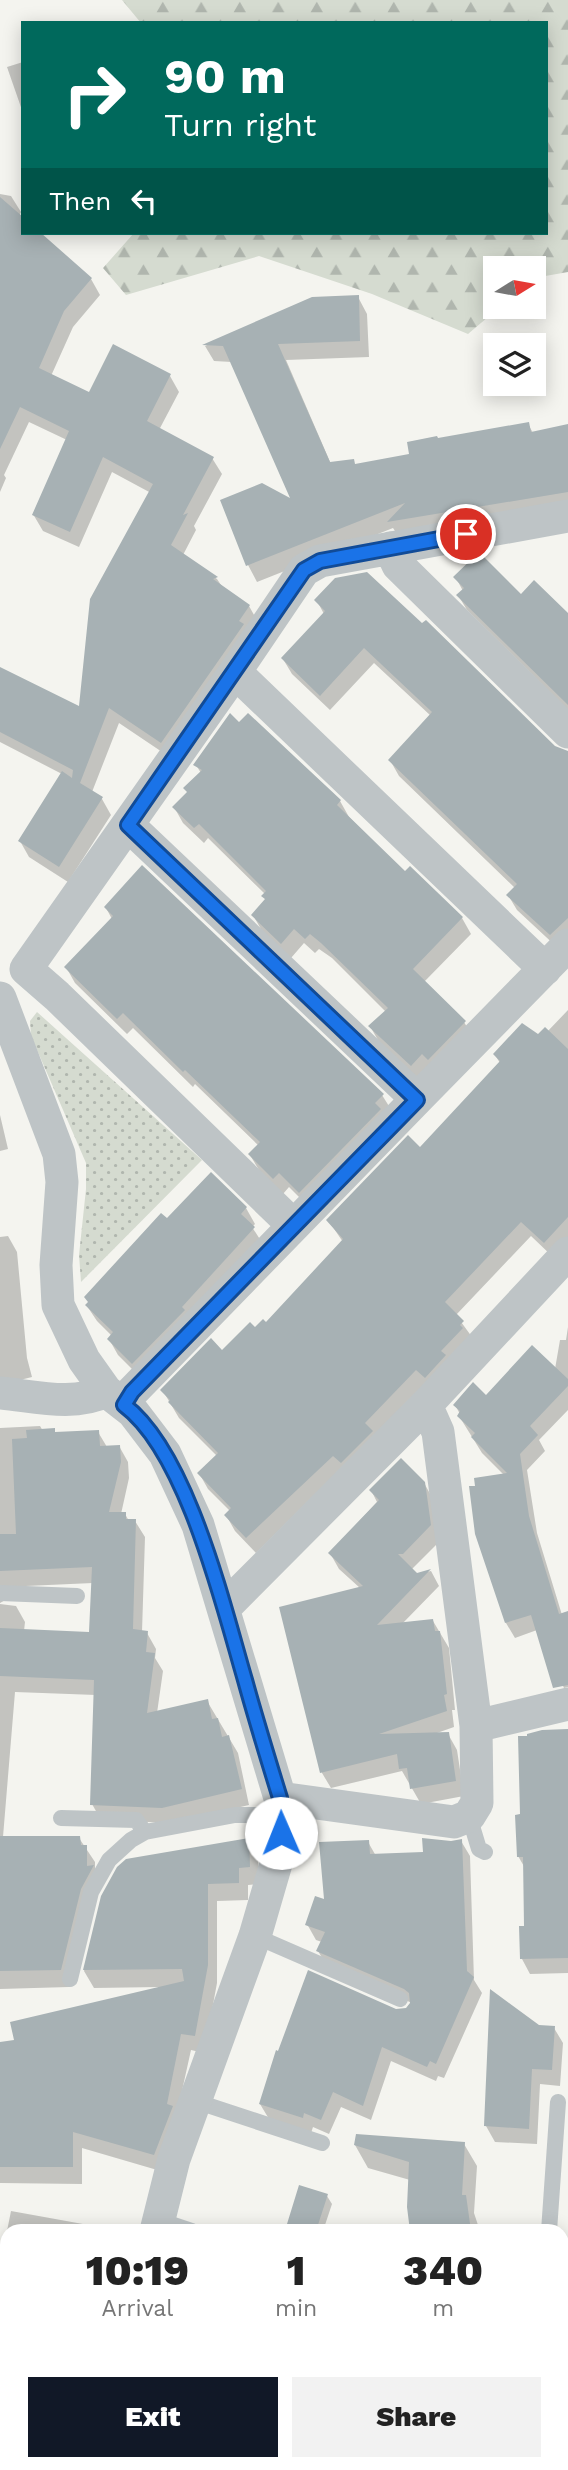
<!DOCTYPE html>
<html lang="en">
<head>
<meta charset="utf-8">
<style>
  :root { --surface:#fff; --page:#f2f2f2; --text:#222; --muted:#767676; --accent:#111827 }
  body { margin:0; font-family:"Work Sans",sans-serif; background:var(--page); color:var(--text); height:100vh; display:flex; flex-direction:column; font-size:26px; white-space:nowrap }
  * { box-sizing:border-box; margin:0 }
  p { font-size:23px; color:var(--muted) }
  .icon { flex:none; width:38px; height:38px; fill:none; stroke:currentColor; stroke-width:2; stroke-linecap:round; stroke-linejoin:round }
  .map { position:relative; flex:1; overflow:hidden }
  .side { position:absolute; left:0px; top:2224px; width:569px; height:247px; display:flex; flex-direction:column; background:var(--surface); border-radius:21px 21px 0 0; box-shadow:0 4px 18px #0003 }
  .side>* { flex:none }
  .guide { position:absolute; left:21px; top:21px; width:527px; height:214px; border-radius:0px; box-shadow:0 4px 18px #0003; background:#00695c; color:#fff; overflow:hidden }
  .needle { width:46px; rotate:79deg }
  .buttons { position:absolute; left:483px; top:256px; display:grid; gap:14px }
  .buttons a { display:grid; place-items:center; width:63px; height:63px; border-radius:0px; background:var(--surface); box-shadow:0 4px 18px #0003; font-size:35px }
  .pin { position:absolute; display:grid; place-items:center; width:60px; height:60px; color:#fff; margin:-30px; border:4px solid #fff; border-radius:50%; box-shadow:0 2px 7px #0007 }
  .me { position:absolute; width:77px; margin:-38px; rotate:359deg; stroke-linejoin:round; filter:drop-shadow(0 0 5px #0008) }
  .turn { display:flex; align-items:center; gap:24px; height:147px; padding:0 28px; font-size:32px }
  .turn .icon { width:91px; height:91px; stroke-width:2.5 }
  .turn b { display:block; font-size:49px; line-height:60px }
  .then { display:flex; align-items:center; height:66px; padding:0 28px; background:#0003; gap:14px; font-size:26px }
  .eta { display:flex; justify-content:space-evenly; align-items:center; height:119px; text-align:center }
  .eta b { font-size:42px; font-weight:800; line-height:49px }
  .primary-button { display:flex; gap:14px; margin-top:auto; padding:14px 28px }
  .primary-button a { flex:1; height:80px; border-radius:0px; background:var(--accent); color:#fff; font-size:28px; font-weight:800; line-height:80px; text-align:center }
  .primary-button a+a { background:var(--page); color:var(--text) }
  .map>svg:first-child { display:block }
</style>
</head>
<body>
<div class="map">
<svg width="568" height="2470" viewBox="0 0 568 2470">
  <defs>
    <pattern id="forest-firs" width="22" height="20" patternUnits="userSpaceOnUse" patternTransform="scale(1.75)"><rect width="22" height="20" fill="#d5dbd0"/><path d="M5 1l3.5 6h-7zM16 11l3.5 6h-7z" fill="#b0b6ae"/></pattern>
    <pattern id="park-dots" width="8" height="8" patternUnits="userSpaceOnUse" patternTransform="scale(1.75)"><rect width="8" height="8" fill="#d5dbd0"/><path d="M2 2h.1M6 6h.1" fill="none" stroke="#b0b6ae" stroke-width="1.8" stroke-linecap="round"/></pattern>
  </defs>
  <rect width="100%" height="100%" fill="#f4f4ef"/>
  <!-- forest -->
  <path fill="url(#forest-firs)" d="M122,0H568V272L534,278V268H495V306H501L468,334L372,294L259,256L126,295L103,268L134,233H546V23H141Z"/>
  <!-- park -->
  <path fill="url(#park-dots)" d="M37,1012L202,1160L81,1282L79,1255L86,1189V1163L31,1036L30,1021Z"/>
  <!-- shadow -->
  <path fill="#0003" d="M23,62V113L7,67Z
    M0,194L11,196L21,212L19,216L23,233H38L91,279L100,295L73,327L51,376L89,394L170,376L179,392L159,430L212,458L222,474L194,526L196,530L183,555L217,579L223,588L249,606L258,622L171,758L119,723L92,792L102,799L111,815L68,882L29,857L20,841L62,774L0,742V669L81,709L151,493L112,472L79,547L43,531L33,514L67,440L29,422L4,475L6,478L0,492Z
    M358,297L367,314L369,357L286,360L331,464L356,466L411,455L528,424L533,433L568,426V510L399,537L393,528L257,582L248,565L222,501L294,502L232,362L214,361L205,346L313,298Z
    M456,578L522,596L568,615V710L467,610L458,595L463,591Z
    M317,601L553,747L568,752V942L560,950L517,910L508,895L515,888L399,776L390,760L431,716L374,663L330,710L292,674L283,659L324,614Z
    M196,765L340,801L349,817L405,874L410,868L462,918L471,934L424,982L464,1022L473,1037L420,1081L379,1042L370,1026L386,1012L332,958L319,949L315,953L304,943L291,958L262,931L253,915L266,900L263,896L265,894L208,838L204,843L183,823L174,807L188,793L201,773Z
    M106,908L382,1095L392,1111L309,1207L289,1187L283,1194L259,1170L250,1155L259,1146L195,1084L193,1087L133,1028L127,1034L75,983L66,967L112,919Z
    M568,1010V1242L554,1258L531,1236L456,1315L472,1337L256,1553L235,1531L226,1515L230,1511L208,1489L199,1473L217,1456L179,1418L163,1391L255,1329L266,1324L343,1242L328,1220L420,1149L500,1063L495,1055L547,1032Z
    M0,1115L8,1149L0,1151Z
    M246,1208L255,1224L252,1227L263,1244L142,1379L118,1355L109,1339L112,1336L97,1321L87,1306L167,1221Z
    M8,1236L17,1252L27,1358L32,1377L0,1385V1237Z
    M568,1327V1410L539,1440L545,1451L527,1470L537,1533L562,1615L568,1613V1687L564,1688L537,1630L515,1638L506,1623L504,1475L482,1453L459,1416L460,1414L455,1405L486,1397L555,1369L560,1340H566Z
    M40,1426L43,1431L56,1434L98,1432L107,1447L119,1446L128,1462L129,1478L121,1514H125L129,1521H135L145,1537L142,1632L147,1633L156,1649L155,1658L163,1671L157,1713L207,1701L238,1753L249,1805L172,1823L101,1820L92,1804L96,1695L15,1692L3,1837L79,1838L95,1862V1870L69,1987L0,1989V1604L16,1606L25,1622L24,1631L91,1633L93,1583L26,1586L25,1598H9L0,1603V1428Z
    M424,1483L433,1499L439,1542L411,1570L416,1574L431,1571L439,1586L402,1624L433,1621L449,1648L455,1710H452L454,1727L434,1734H448L457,1750L464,1796L421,1804L402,1771L331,1788L322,1773L281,1608L360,1588L339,1569L330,1553L377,1502L371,1490Z
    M568,1731V1973L530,1974L522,1959L526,1928L525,1868L518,1856L521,1816Z
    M248,1840L258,1857L259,1884L248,1885V1900L217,1901V1983L204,2053L191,2050L164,2172L82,2148V2184L0,2183V2070L16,2041L160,1987L94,1988L84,1971L103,1897Z
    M461,1841L470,1856L474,1980L482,1993L444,2078L438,2076L436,2081L391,2061L371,2120L341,2107L329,2134L313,2127L311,2133L269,2119L260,2104L396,2010L407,2009L412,2003L327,1966L318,1951L322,1942L316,1940L307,1924L368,1842L376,1856L425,1853Z
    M539,2027L554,2028L563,2043L560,2086L540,2084L537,2144L495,2142L486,2126Z
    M464,2144L477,2166L474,2213L480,2231H411L409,2207L410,2180L368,2168L355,2145Z
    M327,2196L332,2204L323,2231H293L289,2224Z
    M11,2211L105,2228L107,2231H7Z
    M0,2448H7V2464H126L127,2470H0Z
    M237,2464H249L240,2469Z
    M415,2464H553L558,2465L561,2470H417Z"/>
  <!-- building -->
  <path fill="#a7b1b4" d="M0,197L23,217V233H41L92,278L64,311L39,368L89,392L113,344L171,374L147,421L214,457L183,515L188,513L171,545L218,577L213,579L250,605L239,621L244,624L161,743L109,708L80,783L103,797L59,867L18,841L62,771L72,778L73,770L0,732V667L79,706L90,599L153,484L103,457L70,532L32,515L69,431L20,407L0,449Z
    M359,295L360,341L278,344L330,462L354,459L355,464L409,454L407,442L437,436L438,438L529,422L531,432L568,424V492L387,522L405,503L246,566L220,500L262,483L290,498L223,346L202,345L312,297Z
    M479,552L521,594L534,580L568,613V705L456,595L464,588L453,577Z
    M367,572L422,623L426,620L555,746L568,751V918L550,935L506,895L517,884L388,760L432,712L364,648L320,696L281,658L325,611L314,600L335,578Z
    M230,713L239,722L248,713L341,800L337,805L405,871L410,866L463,917L413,969L466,1021L428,1060L422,1054L411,1066L368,1026L388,1008L321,943L310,934L305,939L294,929L281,944L251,915L265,899L261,896L266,891L199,824L194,828L172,807L187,792L183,788L202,770L193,765Z
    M142,865L384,1094L375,1103L381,1109L299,1193L279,1173L273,1179L248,1154L260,1142L185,1070L183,1072L123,1013L117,1019L64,967L113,916L104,907Z
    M522,1023L538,1034L545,1027L568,1049V1217L544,1243L521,1222L445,1302L464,1321L460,1325L463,1328L441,1351L446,1355L425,1378L416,1370L365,1423L373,1431L341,1463L333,1456L246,1538L224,1515L231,1508L197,1473L218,1453L168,1402L170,1400L160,1390L211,1338L222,1350L250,1322L255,1327L263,1319L266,1322L343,1239L326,1220L408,1135L420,1147L500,1061L493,1054Z
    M211,1172L247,1207L241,1214L255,1227L182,1307L185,1310L132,1364L107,1339L113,1332L85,1305L88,1302L84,1297L161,1213L167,1218Z
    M532,1345L568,1379V1386L530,1426L538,1435L520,1454L529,1516L559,1614L568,1611V1685L553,1688L531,1615L505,1623L475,1534L469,1486H475L474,1478L507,1473L471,1437L475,1433L457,1416L460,1411L453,1405L473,1382L486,1395Z
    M55,1428V1432L99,1430L100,1446L120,1445L121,1462L109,1512H126V1519H136L133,1629L148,1631L146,1652L155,1653L147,1713L208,1699L212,1719L218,1718L222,1737L229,1735L242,1789L162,1808L90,1805L94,1680L0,1676V1628L89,1632L92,1567L0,1571V1534H16L12,1439L27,1438L26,1430Z
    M401,1458L425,1482L431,1525L403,1554H398L417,1573L431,1569L377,1625L433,1619L435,1631H440L447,1694L444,1695L447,1711L379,1734L449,1732L456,1781L410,1789L407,1768L399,1769L397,1754L320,1773L279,1607L363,1586L328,1553L379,1500L369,1490Z
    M568,1729V1958L520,1959L519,1926H524L523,1857H517L515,1815L520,1814L518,1736H527V1734L542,1730Z
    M0,1836H80L81,1845H87V1866L94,1865L81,1889L61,1970L0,1971Z
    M249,1838L250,1867L239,1868V1883L208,1884V1965L195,2036L181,2034L167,2104L173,2106L154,2155L73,2132V2167H0V2042L14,2040L10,2022L184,1981L182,1969L83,1970L101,1896L117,1867L126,1859Z
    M422,1838L451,1841L462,1839L467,1971L474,1977L436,2064L430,2061L427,2067L382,2047L363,2106L333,2092L321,2120L304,2113L303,2118L259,2104L276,2050L278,2051L308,1970L396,2009L406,2008L410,2003L409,1993L404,1989L316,1951L325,1932L305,1925L315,1896L324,1899L319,1842L369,1840L370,1854L423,1852Z
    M490,1989L539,2025L555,2026L552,2070L532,2069L529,2129L484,2126Z
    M356,2134L465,2142L462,2195H466L471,2231H410L407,2207L409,2162L354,2145Z
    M299,2185L328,2194L316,2231L287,2224Z"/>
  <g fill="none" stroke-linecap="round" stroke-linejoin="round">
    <!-- service -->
    <path stroke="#bec4c6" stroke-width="16" d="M0,1593L77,1596
      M469,1816L479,1849L485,1852
      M61,1818L136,1820L145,1832
      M255,1936L400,1999
      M70,1979L91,1892L109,1860L131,1840L145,1832L235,1815H282
      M195,2101L322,2143
      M159,2220L192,2231
      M549,2231L558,2102
      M562,2266L568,2281"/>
    <!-- minor -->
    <path stroke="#bec4c6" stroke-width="33" d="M390,548L398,565L568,732
      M235,672L304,570L320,561L568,516
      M0,998L59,1154L62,1182L56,1265L58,1305L84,1360L106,1391L133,1412L165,1454L198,1525L280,1798L282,1815L280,1850L255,1936L174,2159L156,2231
      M417,1099L568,945
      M293,1225L57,996L26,969L235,672L545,969
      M0,1393C34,1396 74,1407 106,1391
      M124,1405L132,1392L417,1099L128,825
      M426,1405L568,1253
      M224,1608L426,1405L438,1432L476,1726
      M280,1798L454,1822L469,1816L477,1803L476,1726L568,1704
      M562,2351L568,2349
      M169,2464L170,2470
      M394,2464L397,2470
      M297,2470L311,2464"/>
  </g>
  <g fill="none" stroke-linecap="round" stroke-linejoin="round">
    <!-- route casing -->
    <g stroke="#114b97" stroke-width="18">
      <path id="route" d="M281,1833L282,1815L280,1798C268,1759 256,1720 245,1680C223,1605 187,1452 124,1405L132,1392L168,1355L417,1100L128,825L304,570L320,561L466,534"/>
    </g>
    <!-- route -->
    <use href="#route" stroke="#1a73e8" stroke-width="12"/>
  </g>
</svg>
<div class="buttons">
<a><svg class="needle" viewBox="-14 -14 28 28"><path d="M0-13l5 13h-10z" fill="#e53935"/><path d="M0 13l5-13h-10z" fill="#767676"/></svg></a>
<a><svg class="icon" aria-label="layers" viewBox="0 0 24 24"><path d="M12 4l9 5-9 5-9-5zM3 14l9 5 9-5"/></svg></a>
</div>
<div class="pin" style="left:466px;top:534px;background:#d93025"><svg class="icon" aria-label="arrive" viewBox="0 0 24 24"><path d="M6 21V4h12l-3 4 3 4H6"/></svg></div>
<svg class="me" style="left:281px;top:1833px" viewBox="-20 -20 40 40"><circle r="19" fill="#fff"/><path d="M0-13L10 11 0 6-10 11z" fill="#1a73e8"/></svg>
<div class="guide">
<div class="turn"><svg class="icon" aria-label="right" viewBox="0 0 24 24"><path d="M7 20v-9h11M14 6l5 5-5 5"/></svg><div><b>90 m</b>Turn right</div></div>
<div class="then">Then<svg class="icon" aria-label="left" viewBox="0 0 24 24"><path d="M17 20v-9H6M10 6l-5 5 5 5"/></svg></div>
</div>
<section class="side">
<div class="eta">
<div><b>10:19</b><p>Arrival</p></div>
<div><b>1</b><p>min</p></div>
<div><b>340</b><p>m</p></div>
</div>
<div class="primary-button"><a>Exit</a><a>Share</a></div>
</section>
</div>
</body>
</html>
